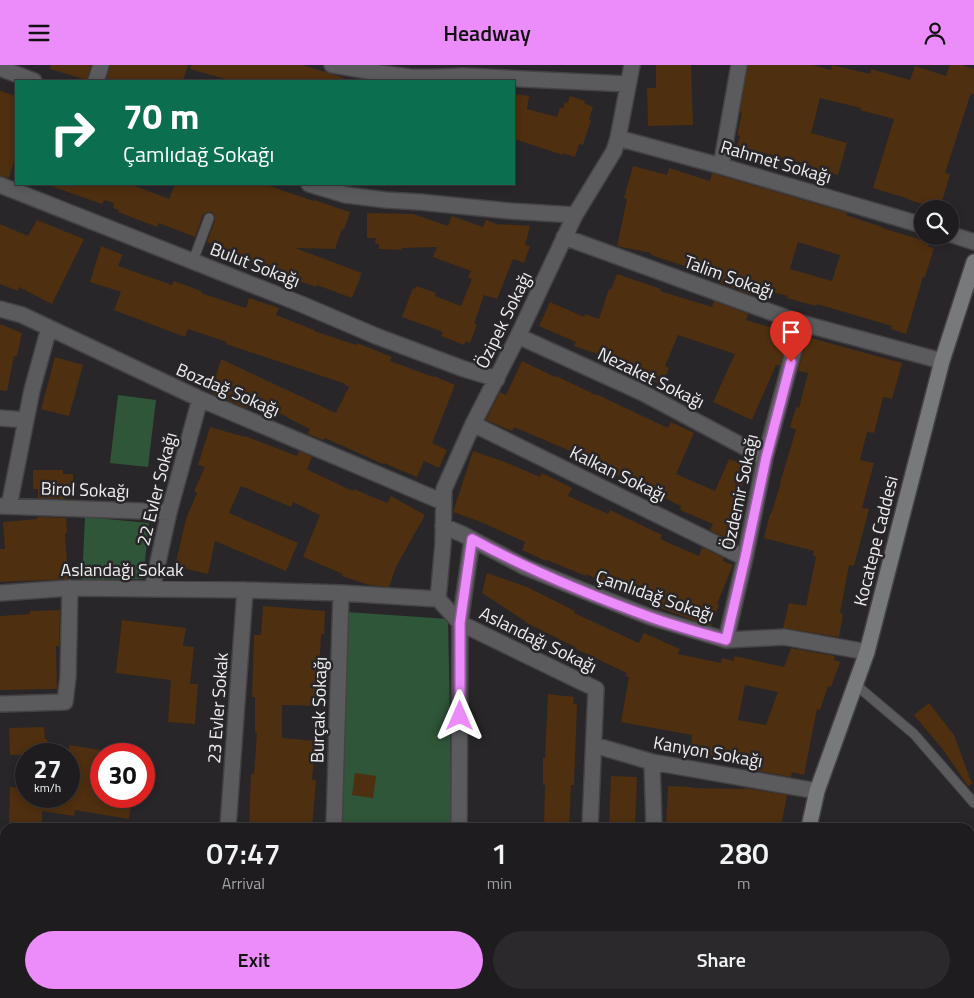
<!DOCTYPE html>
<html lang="en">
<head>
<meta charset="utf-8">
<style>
  :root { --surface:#1e1c1e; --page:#2b292b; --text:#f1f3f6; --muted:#a1a1a4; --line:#3c3a3c; --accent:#ec8cfb }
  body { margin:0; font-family:"Titillium Web",sans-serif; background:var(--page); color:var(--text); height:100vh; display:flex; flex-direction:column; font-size:19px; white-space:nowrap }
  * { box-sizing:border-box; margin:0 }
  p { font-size:16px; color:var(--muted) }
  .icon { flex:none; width:28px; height:28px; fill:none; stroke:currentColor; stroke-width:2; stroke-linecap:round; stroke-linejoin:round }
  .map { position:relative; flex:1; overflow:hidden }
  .details { position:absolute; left:0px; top:758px; width:975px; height:176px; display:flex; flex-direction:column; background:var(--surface); border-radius:15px 15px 0 0; box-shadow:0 2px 8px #0003,0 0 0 1px var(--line) }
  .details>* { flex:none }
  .top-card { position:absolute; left:15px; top:15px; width:500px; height:105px; border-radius:0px; box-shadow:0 2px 8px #0003,0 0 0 1px var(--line); background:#0b6e4f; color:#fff; overflow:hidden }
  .controls { position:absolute; left:914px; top:135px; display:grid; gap:10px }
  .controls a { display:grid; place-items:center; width:45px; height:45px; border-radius:50%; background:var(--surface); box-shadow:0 2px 8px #0003,0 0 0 1px var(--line); font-size:25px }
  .speed { position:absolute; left:15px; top:678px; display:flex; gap:10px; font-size:25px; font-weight:700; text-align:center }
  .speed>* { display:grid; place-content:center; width:65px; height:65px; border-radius:50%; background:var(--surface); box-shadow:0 2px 8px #0003,0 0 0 1px var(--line); line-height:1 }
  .speed small { font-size:12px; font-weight:400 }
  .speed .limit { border:8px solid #d22; background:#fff; color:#111 }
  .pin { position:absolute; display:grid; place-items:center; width:42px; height:42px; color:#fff; margin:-51px -21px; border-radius:50% 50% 50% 0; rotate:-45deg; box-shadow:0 0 5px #0007 }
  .pin .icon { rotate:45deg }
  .me { position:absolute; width:55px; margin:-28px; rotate:0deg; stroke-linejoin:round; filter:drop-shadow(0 0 4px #0008) }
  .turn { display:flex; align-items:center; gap:18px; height:105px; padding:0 25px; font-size:22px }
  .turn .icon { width:65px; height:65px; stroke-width:2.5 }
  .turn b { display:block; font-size:35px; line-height:42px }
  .eta { display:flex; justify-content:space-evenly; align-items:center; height:85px; text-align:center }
  .eta b { font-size:30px; font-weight:600; line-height:35px }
  .cta { display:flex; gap:10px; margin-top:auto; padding:10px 25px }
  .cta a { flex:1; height:58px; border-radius:30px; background:var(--accent); color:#111; font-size:20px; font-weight:600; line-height:58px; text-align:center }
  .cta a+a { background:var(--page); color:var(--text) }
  header { display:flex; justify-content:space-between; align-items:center; height:65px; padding:0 25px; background:var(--accent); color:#111; font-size:22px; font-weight:600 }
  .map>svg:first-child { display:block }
</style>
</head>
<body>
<header><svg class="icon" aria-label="menu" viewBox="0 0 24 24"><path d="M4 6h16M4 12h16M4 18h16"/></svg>Headway<svg class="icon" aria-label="person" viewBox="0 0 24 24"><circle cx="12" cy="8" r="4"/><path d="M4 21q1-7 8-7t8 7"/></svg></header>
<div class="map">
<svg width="974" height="933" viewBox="0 0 974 933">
  <rect width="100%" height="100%" fill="#282628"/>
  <!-- green -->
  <path fill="#2f5639" d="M118,330L156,335L148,402L110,398Z
    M85,452L149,458L143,514L82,515Z
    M347,547L448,554L452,762H340Z
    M457,929H550L547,933H458Z"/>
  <!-- building -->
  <path fill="#4e2f0f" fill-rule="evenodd" d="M51,0H91L87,15L50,4Z
    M110,0H188L183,16H106Z
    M191,0H303L344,13L343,16H232L190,4Z
    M656,0H691L693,60L648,61L647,23H656Z
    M748,0H813L831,5L832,0L870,9L871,4L910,15L915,1L946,11L950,0H962L974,4V30L971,28L945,108L950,109L940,144L909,135V134L873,123L894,54L860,45L861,43L820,33L811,68L847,78L838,110L810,103L811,100L737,81L740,71L737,70L742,48L740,47Z
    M0,26L16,31V89L9,113L0,111Z
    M514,29L529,31L527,44L557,52L560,42L563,44L565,37L568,38L570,31L585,36L584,38L593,42L589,54L591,55L583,80L579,79L575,92L563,88V90L514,74Z
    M633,101L667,110L669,103L710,116L712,108L847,148L846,150L882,162V163L929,177L928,181L934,183L925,212H923L906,269L891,264L892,261L817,239L816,241L787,233L788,231L756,223L754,231L720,218L721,214L714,212L715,211L651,190V188L617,181L627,134L624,133ZM798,177L840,190L832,216L790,204Z
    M52,119H130L169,134L175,119H263L314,136V135L350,147L344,165L342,164L335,184L295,183L362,208L352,233L317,220L316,222L277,208L276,210L243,195L244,193L207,177L215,155V151L212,147H207L203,150L195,172L159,158L157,162L118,147L119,145L113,143L114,138L104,135L102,139L51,121Z
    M367,148L413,149L448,161L452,151L483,162L486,155L499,160V159L530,161L525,180L530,181L524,198L513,194L497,234L484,230L474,259L477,260L470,278L466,276L464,280L441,271L443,267L402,252L413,223L415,224L416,221L436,228L435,231L461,241L472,214L468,212L471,206L433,192L437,182L402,183V185L379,184V179H375L376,173H367Z
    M37,155L84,174L52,239L19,222L18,226L0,219V159L28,171Z
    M101,181L123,190L118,201L172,220L174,216L201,226V228L246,243L249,233L279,243L276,250L314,265V266L356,280L357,278L392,292L390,296L433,312L434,311L455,320L432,378L447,385L439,403L424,396L417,412L384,398L383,399L325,373L323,375L308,369L310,364L288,353V352L250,336L248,344L211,328L221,294L336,348L349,322L345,320L346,319L226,279L227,277L188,264L185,272L114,245L121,227L90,217Z
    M617,209L661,224L660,226L712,242L714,236L748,249L746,255L789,268L780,301L776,300L752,355L713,337L735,289L678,270L665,301L669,303L662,320L630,306L629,309L604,297L607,292L574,281L576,277L539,261L550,237L584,252L585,249L599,254L609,224L611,225Z
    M0,259L22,268L17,291H14L7,326L0,325Z
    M807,272L902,298L892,334L883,332L874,368L867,367L860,395L874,398L862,443L869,444L854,501L849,500L840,548L843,549L839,572L783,563L789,538L806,541L816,492L813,491L814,486L764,473L770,449H771L781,418H780L796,365L790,362L796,342L799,343L808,308L798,306Z
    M55,292L83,300L69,351L41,344Z
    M522,296L555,312L556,311L596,330V329L668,363L671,357L694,368L676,409L715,426L729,394L750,402L735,438L746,442L731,476L710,465L713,459L680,445L681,441L588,396L589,394L514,362L512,366L486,355L500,327L506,330Z
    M210,362L245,372V371L297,391L299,386L312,392L307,404L310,406L353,426L354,424L387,438L391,431L425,450L396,502L389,522L369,520L342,511L343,509L303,492L320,450L293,437L291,442L241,421L229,448L298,478L286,506L215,476L208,509L175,501L186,454L197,428L194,426L205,402L198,400Z
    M473,386L505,397L540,412L542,408L572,423L568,431L608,449L610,445L662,470L660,474L699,491L702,482L724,493L723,496L733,500L717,539L719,540L711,561L690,554L650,539L586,509V511L547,495L546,496L522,485L525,477L481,457L453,447Z
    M33,405H63V409H73V428H65V434L38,433V424H33Z
    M38,452L66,453L67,468H65L68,514L0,517V484H5L3,457L37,454Z
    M487,508L527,522L575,546L574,548L639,578L644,568L680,584L678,589L721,598L722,593L734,596V591L784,602L791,583L835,591L834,595L840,597L831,622L828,621L820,645L817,644L804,710L792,707L791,712L748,704L749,699L730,695V693L690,688L692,670L621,657L629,612L625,611L627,608L576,584L577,583L525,557V556L482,528ZM745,620L778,627L766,660L738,655Z
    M263,541L325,546L324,569H321L319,609H322L321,641L282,640V673L316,676L312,715H316L312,762H249L251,709H254L257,668H255V632H252L254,570H261Z
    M60,545L59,581H56L57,624L0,625V551L30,549V546Z
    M122,555L186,563L183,581L194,582L190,619H198L195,659L168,657L171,615L116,608Z
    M548,629L574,632L573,639H577L574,720H571L569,762H544L545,720H543V693H545Z
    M929,638L954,670L972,719L968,721L944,686L914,650Z
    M44,662L45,674H47L48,689L10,690L9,663Z
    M69,680L101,685V731H133L129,754L75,745L74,751L42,746V758L9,757L10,722L26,723V731H69Z
    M355,708L376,711L373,733L352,730Z
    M611,711L637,712L635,762H609Z
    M668,721L691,722V723L744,724V723L787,730L781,762H666Z"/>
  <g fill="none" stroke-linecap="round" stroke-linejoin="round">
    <!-- lane casing -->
    <g stroke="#444244" stroke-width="11">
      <path id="lane" d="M193,196L209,153
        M856,620L914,669L974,738"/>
    </g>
    <!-- street casing -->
    <g stroke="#444244" stroke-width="18">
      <path id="street" d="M332,0C358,5 384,9 410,12C428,13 446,12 464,11L628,19
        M0,3L34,16
        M96,16L101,0
        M618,73L721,101L922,160
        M721,101L739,0
        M309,119L346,130L386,135L420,137L510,146L575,150
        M0,120L301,239L376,271L464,304L497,314
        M950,169L974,177
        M564,172L801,258L942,296
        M0,244L22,250L200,334L443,437
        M518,271L643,328L765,393
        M0,353L26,355
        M473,359L745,493
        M0,441L169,447
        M9,441L32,325L49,263
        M443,461L462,469L525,502L584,526L650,552L726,575L784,572L867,587
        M152,524L169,447L200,334
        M0,528L70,523L245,525L341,528L438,534L460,558L596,624L590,762
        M438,534L443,479L444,424L473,359L518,271L575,150L614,86L618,73L632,0
        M726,575L745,493L765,393L801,258
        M0,639L65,637L68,612L70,523
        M594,680L652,697L817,726
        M652,697L654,762
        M228,762L245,525
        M334,762L341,528
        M459,762L460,558L472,474
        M970,925H974
        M217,933V929
        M447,933L448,929
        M561,933L564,929
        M826,933L827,929
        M921,933L922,929"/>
    </g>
    <!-- secondary casing -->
    <g stroke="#444244" stroke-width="18">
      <path id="secondary" d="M809,762L817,726L867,587L942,296L974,197
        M651,933L652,929"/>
    </g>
    <!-- lane -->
    <use href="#lane" stroke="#5b5b5d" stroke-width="9"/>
    <!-- street -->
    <use href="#street" stroke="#5b5b5d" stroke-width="15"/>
    <!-- secondary -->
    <use href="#secondary" stroke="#78797b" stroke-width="15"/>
  </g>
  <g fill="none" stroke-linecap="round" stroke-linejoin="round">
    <!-- route casing -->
    <g stroke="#995ba3" stroke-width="12">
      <path id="route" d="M460,651V558L472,474C529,505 589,530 650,552C675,561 701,568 726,575L745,493L766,393L791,297"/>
    </g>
    <!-- route -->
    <use href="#route" stroke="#ec8cfb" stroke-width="9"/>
  </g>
  <g text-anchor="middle" stroke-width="5" stroke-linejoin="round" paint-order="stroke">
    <!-- street labels -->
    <g font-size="18" fill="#efeeef" stroke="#282628">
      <text transform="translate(776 97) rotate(16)" y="6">Rahmet Sokağı</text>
      <text transform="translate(255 200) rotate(21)" y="6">Bulut Sokağı</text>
      <text transform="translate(729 212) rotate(20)" y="6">Talim Sokağı</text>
      <text transform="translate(504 255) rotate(-64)" y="6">Özipek Sokağı</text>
      <text transform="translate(651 313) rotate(26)" y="6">Nezaket Sokağı</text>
      <text transform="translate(228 325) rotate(23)" y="6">Bozdağ Sokağı</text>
      <text transform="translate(618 409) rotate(26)" y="6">Kalkan Sokağı</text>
      <text transform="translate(157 424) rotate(-76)" y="6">22 Evler Sokağı</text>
      <text transform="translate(85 425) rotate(2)" y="6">Birol Sokağı</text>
      <text transform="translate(740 427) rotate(-78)" y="6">Özdemir Sokağı</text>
      <text transform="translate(876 476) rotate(-76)" y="6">Kocatepe Caddesi</text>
      <text x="122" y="511">Aslandağı Sokak</text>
      <text transform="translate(655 531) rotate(19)" y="6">Çamlıdağ Sokağı</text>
      <text transform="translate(538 575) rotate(26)" y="6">Aslandağı Sokağı</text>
      <text transform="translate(218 643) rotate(-86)" y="6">23 Evler Sokak</text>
      <text transform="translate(319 645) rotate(-88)" y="6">Burçak Sokağı</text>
      <text transform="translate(708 687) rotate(10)" y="6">Kanyon Sokağı</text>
    </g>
  </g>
</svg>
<div class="controls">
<a><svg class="icon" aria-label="search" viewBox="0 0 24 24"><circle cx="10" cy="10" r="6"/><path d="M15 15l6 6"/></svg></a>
</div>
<div class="speed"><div>27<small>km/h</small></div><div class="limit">30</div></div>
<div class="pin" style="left:791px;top:297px;background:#d93025"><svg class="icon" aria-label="arrive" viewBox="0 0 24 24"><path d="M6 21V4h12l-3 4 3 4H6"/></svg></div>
<svg class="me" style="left:460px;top:651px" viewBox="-20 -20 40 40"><path d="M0-17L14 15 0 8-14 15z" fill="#ec8cfb" stroke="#fff" stroke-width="4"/></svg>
<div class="top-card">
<div class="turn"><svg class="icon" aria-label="right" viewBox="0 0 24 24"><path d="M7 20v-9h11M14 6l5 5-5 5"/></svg><div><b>70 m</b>Çamlıdağ Sokağı</div></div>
</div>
<section class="details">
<div class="eta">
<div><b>07:47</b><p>Arrival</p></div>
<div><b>1</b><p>min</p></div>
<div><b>280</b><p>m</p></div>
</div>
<div class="cta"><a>Exit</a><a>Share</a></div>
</section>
</div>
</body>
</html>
